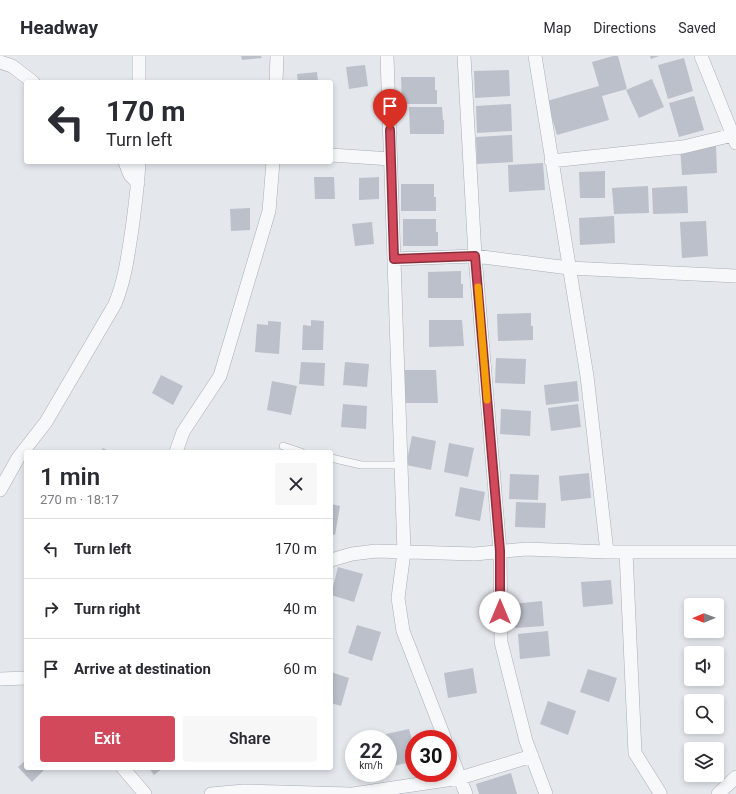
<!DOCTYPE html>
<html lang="en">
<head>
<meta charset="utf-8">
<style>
  :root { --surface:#fff; --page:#f7f7f7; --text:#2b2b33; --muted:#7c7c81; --line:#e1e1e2; --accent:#d1495b }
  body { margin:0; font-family:Roboto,sans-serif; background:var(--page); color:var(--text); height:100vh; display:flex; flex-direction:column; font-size:15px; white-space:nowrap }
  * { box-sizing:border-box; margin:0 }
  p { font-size:13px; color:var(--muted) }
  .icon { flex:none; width:22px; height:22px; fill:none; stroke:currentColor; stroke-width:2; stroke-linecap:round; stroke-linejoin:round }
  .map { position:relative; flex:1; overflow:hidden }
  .panel { position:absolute; left:24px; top:394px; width:309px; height:320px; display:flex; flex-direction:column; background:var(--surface); border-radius:4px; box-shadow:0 2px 6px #0003 }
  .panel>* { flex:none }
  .banner { position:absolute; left:24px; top:24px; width:309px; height:84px; border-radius:4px; box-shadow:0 2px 6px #0003; background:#fff; color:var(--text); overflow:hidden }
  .needle { width:26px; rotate:269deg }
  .fabs { position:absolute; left:684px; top:542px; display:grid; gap:8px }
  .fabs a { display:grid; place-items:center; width:40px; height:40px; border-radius:4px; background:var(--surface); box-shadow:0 2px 6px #0003; font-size:20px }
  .speed { position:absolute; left:345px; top:674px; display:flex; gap:8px; font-size:20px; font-weight:700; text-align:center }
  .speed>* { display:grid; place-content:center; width:52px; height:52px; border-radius:50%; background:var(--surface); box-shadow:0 2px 6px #0003; line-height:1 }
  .speed small { font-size:10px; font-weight:400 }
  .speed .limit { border:6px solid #d22; background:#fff; color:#111 }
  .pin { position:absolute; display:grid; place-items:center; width:34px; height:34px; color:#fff; margin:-41px -17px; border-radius:50% 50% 50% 0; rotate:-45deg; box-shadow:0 0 4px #0007 }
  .pin .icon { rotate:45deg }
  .me { position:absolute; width:44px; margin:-22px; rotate:0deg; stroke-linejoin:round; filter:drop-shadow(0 0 3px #0008) }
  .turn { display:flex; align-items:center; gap:14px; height:84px; padding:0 16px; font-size:18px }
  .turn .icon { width:52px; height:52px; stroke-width:2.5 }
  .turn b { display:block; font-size:28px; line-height:34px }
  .round { display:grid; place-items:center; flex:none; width:42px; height:42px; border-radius:4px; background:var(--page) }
  .summary { display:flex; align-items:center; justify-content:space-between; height:68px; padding:0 16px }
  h1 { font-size:24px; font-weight:600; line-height:30px }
  .action { display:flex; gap:8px; margin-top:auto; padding:8px 16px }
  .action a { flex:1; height:46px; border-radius:4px; background:var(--accent); color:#fff; font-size:16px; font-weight:600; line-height:46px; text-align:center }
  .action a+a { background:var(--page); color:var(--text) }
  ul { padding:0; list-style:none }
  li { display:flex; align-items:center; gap:12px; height:60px; padding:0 16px; border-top:1px solid var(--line) }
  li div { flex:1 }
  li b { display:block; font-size:15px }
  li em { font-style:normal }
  header { display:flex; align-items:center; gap:24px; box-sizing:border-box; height:56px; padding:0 20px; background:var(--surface); border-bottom:1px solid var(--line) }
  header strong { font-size:19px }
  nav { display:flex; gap:22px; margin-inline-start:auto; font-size:14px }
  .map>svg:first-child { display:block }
</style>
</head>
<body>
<header>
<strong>Headway</strong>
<nav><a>Map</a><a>Directions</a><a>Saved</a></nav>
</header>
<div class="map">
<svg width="736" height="738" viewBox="0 0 736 738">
  <rect width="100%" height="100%" fill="#e4e7ec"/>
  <!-- building -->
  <path fill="#bbc0ca" d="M241,0H261L262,2L242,4Z
    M613,0H618L627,33L602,40L609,64L557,79L547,45L599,30L592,6Z
    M650,0H659L651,3Z
    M684,2L693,35L668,43L658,9Z
    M365,9L368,30L349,33L346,11Z
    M509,14L510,40L475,42L474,15Z
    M317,16L318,26H298L297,18Z
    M401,21H435V34H437V48H402Z
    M652,23L664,51L639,62L626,34Z
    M694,40L704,74L679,81L669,47Z
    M511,48L512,75L477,77L476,50Z
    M409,51H442L443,64H444V78H410Z
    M512,79L513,106L477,108L476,81Z
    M716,90L717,117L682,119L680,92Z
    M543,107L545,134L509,136L508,109Z
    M605,115V142H580L579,116Z
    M314,121H334L335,143H315Z
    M379,121V143L359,144V122Z
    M401,128H434V141H436V155H401Z
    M648,130L649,157L614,158L612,132Z
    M687,130L688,157L653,158L652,132Z
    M250,152V174L231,175L230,153Z
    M614,160L615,187L580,189L579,162Z
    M403,163H436V176H438V190H403Z
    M706,165L708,200L682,202L680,166Z
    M372,166L374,188L355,190L352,168Z
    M461,215V228H463V242H428V216Z
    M531,257V270H533V284L498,285L497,258Z
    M311,264L324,265L323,294H302L303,269L311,270Z
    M429,264H462L464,290L429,291Z
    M268,265L281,266L279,298L255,296L257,268L268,269Z
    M496,302L526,303L525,328L495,327Z
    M301,306L325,307L324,330L299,328Z
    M345,306L369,308L367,331L343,329Z
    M404,314H436L438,347H404Z
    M161,319L183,330L173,349L152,337Z
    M272,325L297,330L291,359L267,354Z
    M577,325L579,345L546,349L544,329Z
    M343,348L367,350L366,373L341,371Z
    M578,348L581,371L551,375L548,352Z
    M501,353L531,355L530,380L500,378Z
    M412,380L436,385L431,414L406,409Z
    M449,387L474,392L468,421L444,416Z
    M103,392L110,396H101Z
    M589,417L591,442L561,445L559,420Z
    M510,418L539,419L538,444L509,443Z
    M460,431L485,436L480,465L455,460Z
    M516,446L546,447L545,472L515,471Z
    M331,448L340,450L335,479L331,478Z
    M338,511L363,518L354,546L331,539Z
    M611,524L613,548L583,551L581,526Z
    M542,545L544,570L515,572L512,548Z
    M357,569L381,576L372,605L348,597Z
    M548,575L550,600L520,603L518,578Z
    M473,612L477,637L448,642L444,617Z
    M588,613L617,622L609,646L580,636Z
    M331,616L349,622L341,650L331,647Z
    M548,645L576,655L568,679L540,668Z
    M409,673L414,692V705L390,711L388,702V683H383L382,679Z
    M26,704V712H46L32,726L18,711Z
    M149,712H163L154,719Z
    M361,717H380V718L362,722Z
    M511,717L517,738H479L476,728Z"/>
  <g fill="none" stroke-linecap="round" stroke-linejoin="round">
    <!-- service casing -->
    <g stroke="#a9aeb7" stroke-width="8">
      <path id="service" d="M283,390L301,396
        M331,402L361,409H401"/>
    </g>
    <!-- minor casing -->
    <g stroke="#a9aeb7" stroke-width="14">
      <path id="minor" d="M139,0V26
        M387,0L404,496L398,542L403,575L445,683
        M464,0L475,200L500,495L501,586L526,685L546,738
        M535,0L587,320L607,496
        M701,0L736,87
        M0,6L12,10L33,26
        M276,26L277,0
        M331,99L391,103
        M551,105L683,91L733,79
        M125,106L130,119L138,127
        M394,203L475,200L569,212L736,220
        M176,396L183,376L220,320L269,155L273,106
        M0,434L18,402L46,366L115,248C125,224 128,199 132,173C135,151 138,129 139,106
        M626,496L635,697L660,737L659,738
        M331,504L352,498L376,495L475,498L526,493L607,496H736
        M0,623L26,622
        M448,691L466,738
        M123,712L145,738
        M211,738L244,735L349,738
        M353,738L460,722L532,700
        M718,738L736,721"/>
    </g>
    <!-- service -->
    <use href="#service" stroke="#f7f8fa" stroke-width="7"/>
    <!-- minor -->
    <use href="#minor" stroke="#f7f8fa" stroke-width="13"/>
  </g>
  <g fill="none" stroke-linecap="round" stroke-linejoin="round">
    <!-- route casing -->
    <g stroke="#882f3b" stroke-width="10">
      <path id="route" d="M390,74L394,203L475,200L500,495V556"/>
    </g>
    <!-- route -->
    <use href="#route" stroke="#d1495b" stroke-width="7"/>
    <!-- slow -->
    <path stroke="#f59e0b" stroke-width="7" d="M478,231L487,344"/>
  </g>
</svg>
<div class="fabs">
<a><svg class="needle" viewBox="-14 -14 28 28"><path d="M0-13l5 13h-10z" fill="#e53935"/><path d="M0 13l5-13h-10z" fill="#7c7c81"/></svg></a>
<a><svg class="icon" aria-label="sound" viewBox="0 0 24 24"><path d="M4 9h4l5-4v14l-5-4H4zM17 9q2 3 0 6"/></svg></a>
<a><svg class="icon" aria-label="search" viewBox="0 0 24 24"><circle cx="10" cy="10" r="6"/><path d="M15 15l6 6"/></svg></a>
<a><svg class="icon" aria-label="layers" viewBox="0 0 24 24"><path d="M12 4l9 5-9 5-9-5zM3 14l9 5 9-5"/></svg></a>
</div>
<div class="speed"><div>22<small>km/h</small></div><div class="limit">30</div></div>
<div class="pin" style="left:390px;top:74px;background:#d93025"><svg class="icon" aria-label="arrive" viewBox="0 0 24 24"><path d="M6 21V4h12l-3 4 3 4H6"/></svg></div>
<svg class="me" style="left:500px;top:556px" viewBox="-20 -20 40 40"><circle r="19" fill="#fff"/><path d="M0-13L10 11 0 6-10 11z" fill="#d1495b"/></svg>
<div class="banner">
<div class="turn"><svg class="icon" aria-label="left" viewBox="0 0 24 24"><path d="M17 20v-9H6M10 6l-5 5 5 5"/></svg><div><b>170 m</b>Turn left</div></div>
</div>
<section class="panel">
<div class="summary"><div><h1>1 min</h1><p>270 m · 18:17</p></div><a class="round"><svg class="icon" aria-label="close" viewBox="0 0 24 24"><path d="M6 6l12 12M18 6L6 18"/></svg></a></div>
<ul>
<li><svg class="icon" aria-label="left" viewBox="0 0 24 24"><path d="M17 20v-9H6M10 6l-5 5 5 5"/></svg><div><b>Turn left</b></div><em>170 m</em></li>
<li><svg class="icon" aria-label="right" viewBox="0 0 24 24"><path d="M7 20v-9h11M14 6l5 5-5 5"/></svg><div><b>Turn right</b></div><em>40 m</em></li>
<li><svg class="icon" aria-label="arrive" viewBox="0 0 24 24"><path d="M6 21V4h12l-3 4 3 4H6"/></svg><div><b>Arrive at destination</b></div><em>60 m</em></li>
</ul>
<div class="action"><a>Exit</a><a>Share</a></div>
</section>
</div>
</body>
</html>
